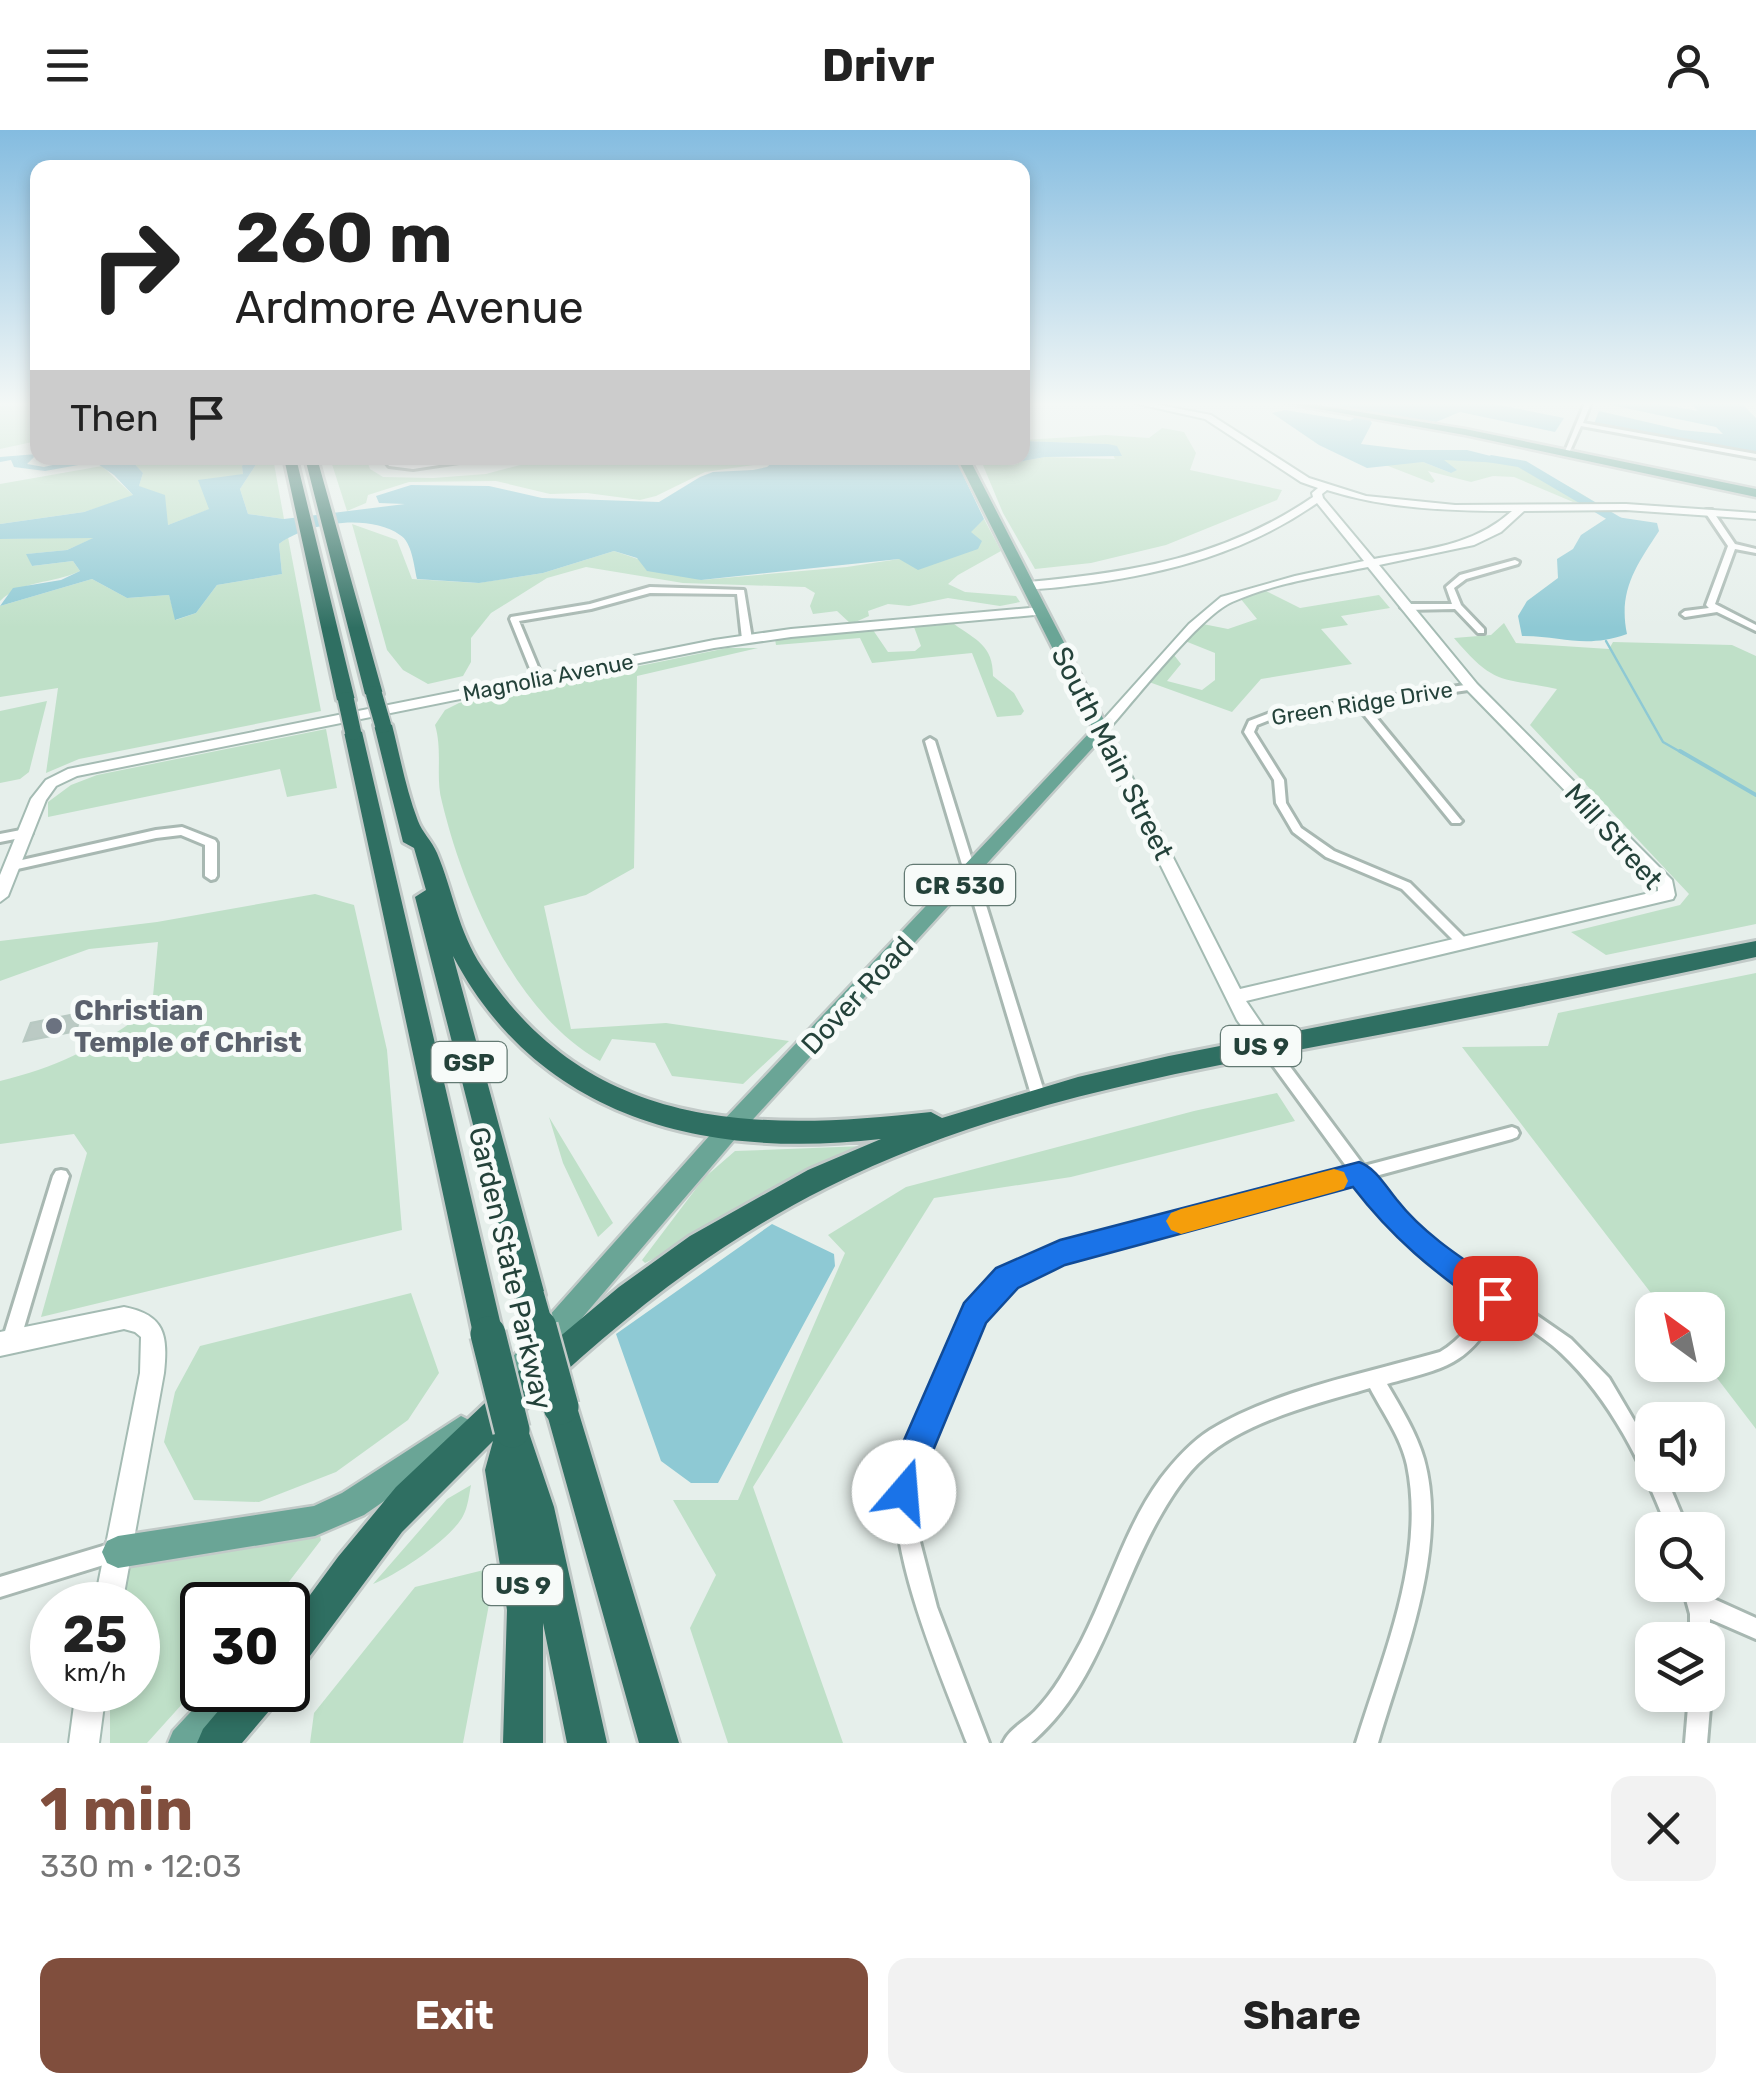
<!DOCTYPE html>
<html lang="en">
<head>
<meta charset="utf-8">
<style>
  :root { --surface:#fff; --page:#f2f2f2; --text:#222; --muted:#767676; --accent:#804e3d }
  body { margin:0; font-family:Rubik,sans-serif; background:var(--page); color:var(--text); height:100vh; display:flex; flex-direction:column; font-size:38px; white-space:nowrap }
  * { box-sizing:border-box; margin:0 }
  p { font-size:32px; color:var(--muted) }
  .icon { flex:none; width:55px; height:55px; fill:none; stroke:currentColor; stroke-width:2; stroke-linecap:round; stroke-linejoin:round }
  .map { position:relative; height:1613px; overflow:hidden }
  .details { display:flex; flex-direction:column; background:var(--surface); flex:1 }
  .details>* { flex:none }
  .banner { position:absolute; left:30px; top:30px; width:1000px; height:305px; border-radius:20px; box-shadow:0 5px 15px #0003; background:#fff; color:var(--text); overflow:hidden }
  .needle { width:65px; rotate:327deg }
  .tools { position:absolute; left:1635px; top:1162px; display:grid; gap:20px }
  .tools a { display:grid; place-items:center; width:90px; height:90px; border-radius:20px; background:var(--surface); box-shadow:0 5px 15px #0003; font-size:50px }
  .speed { position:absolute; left:30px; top:1452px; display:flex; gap:20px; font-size:50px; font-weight:700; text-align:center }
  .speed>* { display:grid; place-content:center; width:130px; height:130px; border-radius:50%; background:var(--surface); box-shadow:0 5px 15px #0003; line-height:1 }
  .speed small { font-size:25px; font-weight:400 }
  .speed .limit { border:5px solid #111; border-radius:15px; background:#fff; color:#111 }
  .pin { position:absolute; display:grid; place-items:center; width:85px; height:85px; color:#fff; margin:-42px; border-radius:20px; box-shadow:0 5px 15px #0006 }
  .me { position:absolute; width:110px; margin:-55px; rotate:18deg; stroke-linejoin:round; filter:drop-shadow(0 0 8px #0008) }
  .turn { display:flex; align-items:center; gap:35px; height:210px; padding:0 40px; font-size:45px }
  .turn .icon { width:130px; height:130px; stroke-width:2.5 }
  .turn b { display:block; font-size:70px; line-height:85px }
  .then { display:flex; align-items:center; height:95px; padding:0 40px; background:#0003; gap:20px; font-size:38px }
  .round { display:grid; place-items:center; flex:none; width:105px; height:105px; border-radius:20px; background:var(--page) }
  .head { display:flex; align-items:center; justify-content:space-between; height:170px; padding:0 40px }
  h1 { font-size:60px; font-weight:700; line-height:75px; color:var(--accent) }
  .action { display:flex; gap:20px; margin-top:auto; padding:20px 40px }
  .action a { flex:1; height:115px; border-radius:20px; background:var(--accent); color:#fff; font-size:40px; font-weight:700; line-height:115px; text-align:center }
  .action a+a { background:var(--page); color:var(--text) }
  header { display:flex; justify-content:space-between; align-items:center; height:130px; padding:0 40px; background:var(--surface); font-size:45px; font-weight:700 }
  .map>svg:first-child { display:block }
</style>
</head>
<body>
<header><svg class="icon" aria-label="menu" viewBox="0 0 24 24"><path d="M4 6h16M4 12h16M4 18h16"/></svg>Drivr<svg class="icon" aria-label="person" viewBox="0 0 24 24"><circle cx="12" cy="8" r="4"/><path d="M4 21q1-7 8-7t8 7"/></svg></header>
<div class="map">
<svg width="1756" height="1613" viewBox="0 0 1756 1613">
  <rect width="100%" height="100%" fill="#e6efeb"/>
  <!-- green -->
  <path fill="#bfe0c8" d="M0,273H37V311L0,319Z
    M1162,298L1184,302L1196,323L1190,340L1282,360L1277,370L1166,415L1091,433L1035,439L1003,383L980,328H1011L1018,332L1045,327L1115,329L1108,314L1023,311V310L1106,305L1149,308Z
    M129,328H247L242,336L243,344L210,379L168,395L139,356L143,343Z
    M253,328H273L284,389L248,384L240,359L257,333Z
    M330,328H366L370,339L383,347L433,348L486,344L546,328H768L767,333L705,342L656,366L640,370L587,363L550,364L496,351L409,352L368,365L366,373L347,381Z
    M1442,330C1510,329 1537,336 1595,372H1573L1514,347L1493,346L1471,352L1428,341L1435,351L1432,353L1383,334L1423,332L1451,343Z
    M102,336L134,366L84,382L0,394V354Z
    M984,389L1001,421L958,445L948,454L965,462L1016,466L1020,472L1000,476L948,468L909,476L888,474L868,481L869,486L851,494L837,481L813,484L810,476L815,463L805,457L683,453L586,437L547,448L491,483L471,508V532L463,546L428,554L403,540L387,520L352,394L397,410L412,449L478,453L543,443L614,421L701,450L847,437L899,429L970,402Z
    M96,407L67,420L27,424L32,436L73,431L80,441C53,454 21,450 0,471V409Z
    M288,407L321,581L79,629L46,643L58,558L0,567V476L92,449L127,468L169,465L176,490L196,483L217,455L282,444L279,414Z
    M1264,460L1300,478L1379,465L1390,478L1341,486L1348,495L1321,499L1352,534L1261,549L1232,582L1149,552L1174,525L1181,534L1167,551L1202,560L1215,550V523L1185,511L1203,494L1228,499L1257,489L1240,468Z
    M1504,493L1516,513L1609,519L1613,512L1732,515L1756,526V794L1606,825L1571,802L1680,775L1689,764L1530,595L1557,559C1499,547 1495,556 1454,508L1491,505Z
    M954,494C976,510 993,515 993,546L1014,563L1024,581L1021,585L997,587L972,523L872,533L860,508L776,515L775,509L873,500L888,522L915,521L921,516L914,497Z
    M727,518H758L637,546L634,738L586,765L544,776L571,899L666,893L789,911L743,954L672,946L655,913L612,909L600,931C515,883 464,763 442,672C435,647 443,622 435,595L445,580L459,573Z
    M47,571L29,642L20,649L0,653V581Z
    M326,599L337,658L287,667L280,639L48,687V672L71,655L97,645Z
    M315,764L354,775L387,920L402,1100L41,1187L87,1023L74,1004L0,1014V951C58,937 105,914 152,877L158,812L89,819L0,851V811L157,792Z
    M1756,843V1299L1707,1235L1708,1180H1664L1462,917L1548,916L1558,883Z
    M1277,963L1295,991L1071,1047L934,1068L753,1357L843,1613H728L690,1498L716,1445L673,1370H738L845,1123L828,1105L906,1057L1194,981Z
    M549,987L613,1093L598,1107L563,1033Z
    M864,1016L865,1020L669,1121L645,1133L642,1130L704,1048L735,1021Z
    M411,1163L439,1243L408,1290L336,1342L259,1372L194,1370L164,1312L175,1262L200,1216Z
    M471,1355C469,1365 468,1377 463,1386C451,1409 397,1445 373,1454L447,1369Z
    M319,1401L321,1410L271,1475H202V1552L147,1613H110V1560H138V1475H119L124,1440L143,1430Z
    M496,1437L463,1613H310L314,1583L415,1457Z"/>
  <!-- water -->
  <path fill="#8ec9d4" d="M1312,273H1490L1564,288L1555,302L1460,282L1436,292L1381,284L1369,289L1372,293L1361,314L1411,320H1467L1522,334L1444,330L1457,340L1451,343L1423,332L1367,338L1319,315L1272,283L1285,280L1350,291L1363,282Z
    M1601,273H1655L1698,281L1690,273H1741L1756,288V323L1594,294L1599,281L1681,300L1723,304L1716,297Z
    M1023,311L1108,314L1117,316L1122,326L1045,327L1018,332L1011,328H1022Z
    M37,324L27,334L44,337L83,328H129L143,343L139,356L165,365L168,395L209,379L198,350L243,344L242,336L247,328L257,333L240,359L248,384L284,389L405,374L379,373L376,366L411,355L489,356L542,368L659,372L700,347L713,342L753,340L767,337L778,328H955L984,389L971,402L982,411L978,419L918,440L899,429L701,450L647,441L637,428L614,421L543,443L479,453L417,449C414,436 412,412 400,405C369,383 307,393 279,414L282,444L217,455L196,483L175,490L169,465L127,468L92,449L0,476L13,458L61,450L80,441L73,431L32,436L26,424L67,420L93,408L0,409V394L84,382L133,365L114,345L95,332L45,341L14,337L11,330L0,332V327Z
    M1610,386L1657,393L1659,401C1636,436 1618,461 1627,504C1584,519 1564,506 1522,506L1518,486L1527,471L1558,448L1557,429L1573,419L1581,405Z
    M772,1094L834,1124L835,1136L718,1353H691L661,1331L616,1204Z"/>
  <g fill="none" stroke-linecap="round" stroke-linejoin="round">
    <!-- stream-far1 -->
    <path stroke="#8ec9d4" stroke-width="2.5" d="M1606,511L1663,612L1684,624"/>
    <!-- stream -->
    <path stroke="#8ec9d4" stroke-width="4" d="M1680,621L1756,665"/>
    <!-- river -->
    <path fill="#8ec9d4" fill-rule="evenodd" d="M1491,325L1526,331L1635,396L1628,406H1618L1620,397L1518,337L1487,332L1485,329Z"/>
  </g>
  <!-- building -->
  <path fill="#bbcac4" stroke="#b8c9c2" stroke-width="2.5" d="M81,883L76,901L24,911L31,893Z"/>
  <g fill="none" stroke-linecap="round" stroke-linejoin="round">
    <!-- street casing -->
    <g stroke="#a8b8b2" stroke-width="6">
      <path id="street" d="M1585,273H1591L1583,293L1756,324V328L1581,296L1569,323L1564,324Z
        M383,328H389L393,333C424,336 455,326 485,328L413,339L389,336Z
        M1706,380H1712L1735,414L1756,419V423L1735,419L1715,474L1756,495V501L1717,482L1685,487L1681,484L1685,481L1709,478L1706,475L1728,416L1705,382Z
        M1515,430L1519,432L1518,434L1466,449L1454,458L1461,475L1484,499V503H1478L1455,479L1405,480L1401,477L1405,474H1452L1446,457L1460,445Z
        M650,457L744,460L752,509L747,512L742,509L737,464L650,463L591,479L519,491L543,549L541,551H535L510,489L511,487L590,474Z
        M1472,554L1477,557L1475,559L1366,575L1460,689L1462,691L1460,693H1452L1357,576L1272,589L1257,595L1254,602L1284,650L1286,673L1301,698L1334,721L1410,753L1468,811L1470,814L1468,817H1460L1402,759L1326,727L1293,702L1276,673L1274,650L1244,602L1249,591L1270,583Z
        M930,608L935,611L1046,968L1044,972L1039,974L1034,972L1032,968L925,611Z
        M182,697L215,710L217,713V746L215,749L211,750L205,746V715L181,705L156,708L13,740L7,736L13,732L156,700Z
        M26,699L30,700L32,703L30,706L0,712V704Z
        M1266,910L1271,911L1364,1036L1512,997L1517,999L1519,1003L1517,1007L1512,1009L1372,1047L1401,1085L1431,1112L1571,1209L1609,1248L1652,1321V1345H1665L1688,1400H1668C1643,1336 1612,1271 1561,1223C1543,1206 1519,1193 1499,1178C1470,1236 1444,1238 1387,1254C1401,1278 1416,1302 1424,1329C1449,1419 1403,1527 1378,1613H1356C1383,1525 1426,1428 1407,1335C1401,1307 1383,1283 1370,1258C1316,1274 1245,1291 1203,1329C1186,1344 1173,1364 1162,1383C1117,1459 1101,1554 1031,1613H1003C1009,1599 1024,1592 1035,1581C1054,1562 1068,1536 1081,1512C1109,1458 1125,1397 1161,1348C1175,1330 1191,1312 1210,1300C1275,1260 1367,1243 1440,1222C1462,1209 1474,1191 1486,1169L1419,1122L1389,1095L1357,1051L1063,1130L1013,1153L981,1188L917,1340L915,1371L918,1404L937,1477L989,1613H967C942,1547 876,1400 901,1333L969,1177L1001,1143L1060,1116L1349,1040L1261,919L1259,915L1261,911Z
        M61,1040L66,1041L69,1046L20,1211L17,1217L11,1219L5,1217L2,1211L53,1046L56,1041Z
        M116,1412L123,1415L126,1422L123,1429L0,1467V1447Z
        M1682,1455H1702L1705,1465L1756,1488V1509L1710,1489V1510L1708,1517V1510H1690V1484Z
        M1708,1557L1711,1565L1707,1613H1685L1689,1565H1708Z"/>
    </g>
    <!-- secondary casing -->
    <g stroke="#a4bbb3" stroke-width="4">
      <path id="secondary" d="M1134,273H1149L1211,285L1309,348L1366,366L1455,375L1626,374L1756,383V389L1626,380L1524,381L1501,402L1474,415L1379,435L1477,554L1672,750L1675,765L1673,769L1246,871L1276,915L1273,920H1259L1237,890L1094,600L1189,494L1221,467L1295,446L1364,431L1317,373C1247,422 1169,443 1085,454C1065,456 1044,460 1024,459V453L1028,452C1134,442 1223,428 1313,367L1312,363L1318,358L1301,352L1205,289ZM1327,360C1387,379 1449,381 1512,381C1472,417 1425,419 1374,429L1323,368L1322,364ZM1368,437L1467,560L1658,756V761L1240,859L1108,600C1135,570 1200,486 1232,472C1274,453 1324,446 1368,437Z
        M1041,477L1047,481L1045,484L791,507L714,518L77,646L56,656L46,670L8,766L0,772V745L31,669L46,650L68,639L714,510L791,499Z
        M124,1177C165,1185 168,1205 164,1243L122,1475H94L140,1243L141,1207L135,1202L124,1199L0,1226V1202Z
        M76,1560H106L99,1613H69Z"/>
    </g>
    <!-- primary casing -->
    <g stroke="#c2cac8" stroke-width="5">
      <path id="primary" d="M1284,273H1305L1465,299L1756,359V367L1465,305Z
        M957,328H969L1109,600L735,1009L511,1271L501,1275L491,1271L487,1261L491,1251L719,995L1093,599Z
        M461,1286L471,1291L476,1301L471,1311L364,1385L315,1406L118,1438L107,1433L102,1422L107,1411L118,1406L314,1376L342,1363Z
        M211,1560H251L246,1572L209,1613H168L173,1601Z"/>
    </g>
    <!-- highway casing -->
    <g stroke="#c2cac8" stroke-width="6">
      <path id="highway" d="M284,328H296L355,570L352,574L346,575L337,570Z
        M305,328H317L383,564L380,568L374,569L365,564Z
        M383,590L392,595C400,626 406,660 418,691C422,702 432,711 437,723C453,761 458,801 482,837C590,1001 754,1002 931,982L942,988L1078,947L1169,926L1756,811V827C1630,854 1505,881 1378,905C1192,940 997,972 826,1058C710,1116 611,1196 518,1286L524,1288L528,1300L554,1377L607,1613H567L543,1493V1613H503L507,1480L485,1340L493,1311L402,1402L301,1538L288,1544V1495L338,1427L396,1357L520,1240L619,1157L690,1106L808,1040L881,1009C708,1029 540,991 453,826L545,1165L541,1175L530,1179L519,1175L415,767L426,760L414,718L403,712L374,595Z
        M353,597L362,602L503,1204L499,1214L488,1219L477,1214L473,1204L344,602Z
        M561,1261L572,1266L577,1277L679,1613H639L545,1277L550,1266Z
        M236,1560H280L275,1574L242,1613H197L203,1599Z"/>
    </g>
    <!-- street -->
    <use href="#street" fill="#fff" fill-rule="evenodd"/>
    <!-- secondary -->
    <use href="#secondary" fill="#fff" fill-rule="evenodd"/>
    <!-- primary -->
    <use href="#primary" fill="#6aa596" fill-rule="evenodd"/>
    <!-- highway -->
    <use href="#highway" fill="#2f6f62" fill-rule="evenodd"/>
    <!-- highway-bridge-far2 casing -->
    <g stroke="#c2cac8" stroke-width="20" stroke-linecap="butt">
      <path id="highway-bridge-far2" d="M374,564L383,595
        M346,570L353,602"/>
    </g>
    <!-- highway-bridge-far1 casing -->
    <g stroke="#c2cac8" stroke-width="32" stroke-linecap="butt">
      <path id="highway-bridge-far1" d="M530,1165L540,1200"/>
    </g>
    <!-- highway-bridge casing -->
    <g stroke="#c2cac8" stroke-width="40" stroke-linecap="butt">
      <path id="highway-bridge" d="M539,1197L561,1277
        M488,1204L512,1300"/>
    </g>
    <!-- highway-bridge-far2 -->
    <use href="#highway-bridge-far2" stroke="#2f6f62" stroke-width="16"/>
    <!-- highway-bridge-far1 -->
    <use href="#highway-bridge-far1" stroke="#2f6f62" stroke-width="28"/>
    <!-- highway-bridge -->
    <use href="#highway-bridge" stroke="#2f6f62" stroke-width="35"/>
  </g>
  <!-- sky -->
  <linearGradient id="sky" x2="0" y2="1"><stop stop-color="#84bce0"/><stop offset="0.55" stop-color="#f4f8f6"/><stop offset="1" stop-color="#f4f8f6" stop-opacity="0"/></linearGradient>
  <rect width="1756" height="498" fill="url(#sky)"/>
  <!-- route -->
  <path fill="#1a73e8" stroke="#114b97" stroke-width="2.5" d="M1359,1032C1376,1038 1386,1057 1397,1070C1426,1107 1468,1132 1506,1158L1510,1168L1506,1178L1495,1182L1485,1178C1432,1140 1393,1109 1353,1057L1065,1135L1018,1158L986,1193L925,1340L916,1374L904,1379L891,1374L886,1362L891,1340L964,1173L996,1138L1060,1110Z"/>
  <!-- slow -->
  <path fill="#f59e0b" d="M1334,1039L1344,1042L1348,1051L1344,1059L1334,1062L1181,1104L1171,1100L1166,1091L1171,1083L1181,1079Z"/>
  <!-- markers -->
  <circle fill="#6b7280" stroke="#f7fbf9" stroke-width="4" cx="54" cy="896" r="10"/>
  <g text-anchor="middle" stroke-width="10" stroke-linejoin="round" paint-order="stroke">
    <!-- far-street labels -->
    <g font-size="22" fill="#24423a" stroke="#f7fbf9">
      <text transform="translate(548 547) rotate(-11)" y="8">Magnolia Avenue</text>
      <text transform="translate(1362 573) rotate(-9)" y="8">Green Ridge Drive</text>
    </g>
    <!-- shield labels -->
    <g fill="#f7fbf9" stroke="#637a73" stroke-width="2.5">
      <rect x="905" y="735" width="110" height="40" rx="8"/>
      <rect x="1221" y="896" width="80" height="40" rx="8"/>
      <rect x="431.5" y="912" width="75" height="40" rx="8"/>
      <rect x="483" y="1435" width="80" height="40" rx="8"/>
    </g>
    <g font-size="25" font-weight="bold" fill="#24423a">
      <text x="960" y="764">CR 530</text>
      <text x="1261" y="925">US 9</text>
      <text x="469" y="941">GSP</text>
      <text x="523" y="1464">US 9</text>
    </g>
    <!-- street labels -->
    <g font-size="28" fill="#24423a" stroke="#f7fbf9">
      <text transform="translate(1113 623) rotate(63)" y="10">South Main Street</text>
      <text transform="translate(1614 706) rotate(48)" y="10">Mill Street</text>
      <text transform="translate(857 865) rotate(-47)" y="10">Dover Road</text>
      <text transform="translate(511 1138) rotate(77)" y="10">Garden State Parkway</text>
    </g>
    <!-- worship labels -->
    <g font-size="28" font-weight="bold" fill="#5b616d" stroke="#f7fbf9" text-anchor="start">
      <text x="74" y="890">Christian<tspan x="74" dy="32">Temple of Christ</tspan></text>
    </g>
  </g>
</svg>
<div class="tools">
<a><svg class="needle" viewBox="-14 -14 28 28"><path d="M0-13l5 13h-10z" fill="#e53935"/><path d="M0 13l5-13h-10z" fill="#767676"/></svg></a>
<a><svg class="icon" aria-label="sound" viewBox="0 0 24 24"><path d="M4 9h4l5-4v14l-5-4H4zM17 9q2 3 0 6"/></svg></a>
<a><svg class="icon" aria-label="search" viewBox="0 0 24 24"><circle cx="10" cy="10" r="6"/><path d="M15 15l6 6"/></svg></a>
<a><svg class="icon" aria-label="layers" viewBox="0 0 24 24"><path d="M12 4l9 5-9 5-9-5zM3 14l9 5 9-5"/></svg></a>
</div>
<div class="speed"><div>25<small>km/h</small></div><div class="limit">30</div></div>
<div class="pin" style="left:1495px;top:1168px;background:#d93025"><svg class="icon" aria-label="arrive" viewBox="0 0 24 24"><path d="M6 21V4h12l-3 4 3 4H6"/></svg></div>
<svg class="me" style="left:904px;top:1362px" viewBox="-20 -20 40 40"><circle r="19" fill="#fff"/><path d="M0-13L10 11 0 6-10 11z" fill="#1a73e8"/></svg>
<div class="banner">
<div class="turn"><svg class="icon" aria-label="right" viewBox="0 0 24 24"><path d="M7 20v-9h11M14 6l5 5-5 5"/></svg><div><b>260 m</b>Ardmore Avenue</div></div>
<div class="then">Then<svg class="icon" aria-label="arrive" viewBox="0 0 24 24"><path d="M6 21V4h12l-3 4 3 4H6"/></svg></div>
</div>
</div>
<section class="details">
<div class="head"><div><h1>1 min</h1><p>330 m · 12:03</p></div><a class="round"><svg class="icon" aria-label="close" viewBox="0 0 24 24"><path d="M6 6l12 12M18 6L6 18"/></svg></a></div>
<div class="action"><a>Exit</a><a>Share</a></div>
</section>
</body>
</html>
